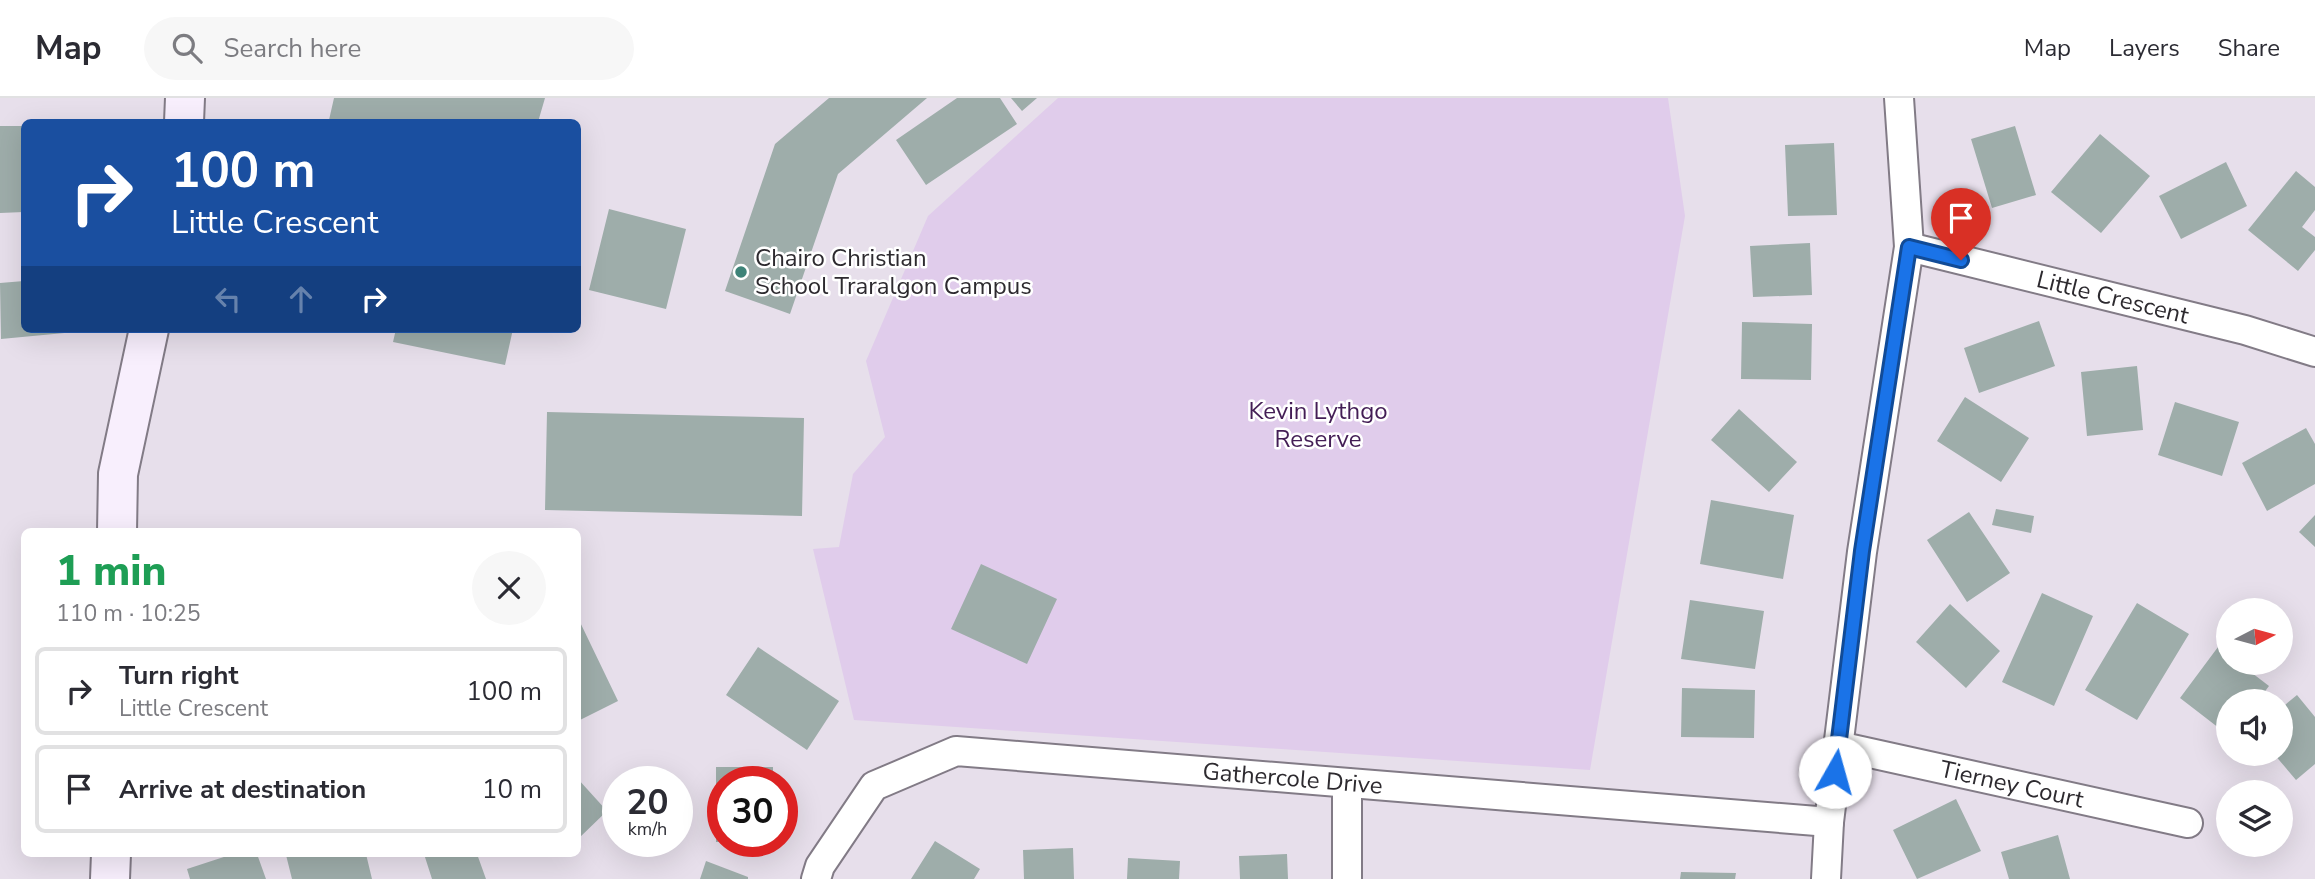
<!DOCTYPE html>
<html lang="en">
<head>
<meta charset="utf-8">
<style>
  :root { --surface:#fff; --page:#f7f7f7; --text:#2b2b33; --muted:#7c7c81; --line:#e1e1e2 }
  body { margin:0; font-family:"Nunito Sans",sans-serif; background:var(--page); color:var(--text); height:100vh; display:flex; flex-direction:column; font-size:26px; white-space:nowrap }
  * { box-sizing:border-box; margin:0 }
  p { font-size:23px; color:var(--muted) }
  .icon { flex:none; width:38px; height:38px; fill:none; stroke:currentColor; stroke-width:2; stroke-linecap:round; stroke-linejoin:round }
  .map { position:relative; flex:1; overflow:hidden }
  .details { position:absolute; left:21px; top:430px; width:560px; height:329px; display:flex; flex-direction:column; background:var(--surface); border-radius:10px; box-shadow:0 7px 28px #0002 }
  .details>* { flex:none }
  .hud { position:absolute; left:21px; top:21px; width:560px; height:214px; border-radius:10px; box-shadow:0 7px 28px #0002; background:#1a4fa0; color:#fff; overflow:hidden }
  .needle { width:46px; rotate:84deg }
  .controls { position:absolute; left:2216px; top:500px; display:grid; gap:14px }
  .controls a { display:grid; place-items:center; width:77px; height:77px; border-radius:50%; background:var(--surface); box-shadow:0 7px 28px #0002; font-size:35px }
  .speed { position:absolute; left:602px; top:668px; display:flex; gap:14px; font-size:35px; font-weight:700; text-align:center }
  .speed>* { display:grid; place-content:center; width:91px; height:91px; border-radius:50%; background:var(--surface); box-shadow:0 7px 28px #0002; line-height:1 }
  .speed small { font-size:18px; font-weight:400 }
  .speed .limit { border:10px solid #d22; background:#fff; color:#111 }
  .pin { position:absolute; display:grid; place-items:center; width:60px; height:60px; color:#fff; margin:-72px -30px; border-radius:50% 50% 50% 0; rotate:-45deg; box-shadow:0 0 7px #0007 }
  .pin .icon { rotate:45deg }
  .me { position:absolute; width:77px; margin:-38px; rotate:7deg; stroke-linejoin:round; filter:drop-shadow(0 0 5px #0008) }
  .turn { display:flex; align-items:center; gap:24px; height:147px; padding:0 35px; font-size:32px }
  .turn .icon { width:91px; height:91px; stroke-width:2.5 }
  .turn b { display:block; font-size:49px; line-height:60px }
  .lanes { display:flex; align-items:center; height:66px; padding:0 35px; background:#0003; justify-content:center; gap:35px; direction:ltr }
  .lanes .off { opacity:.35 }
  .round { display:grid; place-items:center; flex:none; width:74px; height:74px; border-radius:37px; background:var(--page) }
  .overview { display:flex; align-items:center; justify-content:space-between; height:119px; padding:0 35px }
  h1 { font-size:42px; font-weight:800; line-height:52px; color:#1e9e55 }
  ul { padding:0; list-style:none }
  li { display:flex; align-items:center; gap:21px; height:88px; margin:0 14px 10px; padding:0 21px; border:4px solid var(--line); border-radius:10px }
  li div { flex:1 }
  li b { display:block; font-size:26px }
  li em { font-style:normal }
  header { display:flex; align-items:center; gap:42px; box-sizing:border-box; height:98px; padding:0 35px; background:var(--surface); border-bottom:2px solid var(--line) }
  header strong { font-size:33px }
  nav { display:flex; gap:38px; margin-inline-start:auto; font-size:24px }
  .search { width:490px; height:63px; background:var(--page); display:flex; align-items:center; gap:18px; box-sizing:border-box; padding:0 24px; border-radius:38px; color:var(--muted); font-size:26px }
  .map>svg:first-child { display:block }
</style>
</head>
<body>
<header>
<strong>Map</strong>
<div class="search"><svg class="icon" aria-label="search" viewBox="0 0 24 24"><circle cx="10" cy="10" r="6"/><path d="M15 15l6 6"/></svg>Search here</div>
<nav><a>Map</a><a>Layers</a><a>Share</a></nav>
</header>
<div class="map">
<svg width="2315" height="781" viewBox="0 0 2315 781">
  <rect width="100%" height="100%" fill="#e7dfeb"/>
  <!-- green -->
  <path fill="#e0cceb" d="M1058,0H1668L1685,118L1590,672L854,622L813,451L839,449L853,376L885,339L866,263L928,118Z"/>
  <!-- building -->
  <path fill="#9eadaa" d="M334,0H545L538,24H339L329,22Z
    M829,0H927L838,76L790,216L725,193L775,46Z
    M957,0H1000L1017,26L926,87L896,42Z
    M1011,0H1037L1022,13Z
    M0,28H24V114L0,115Z
    M2015,28L2036,97L1992,110L1971,41Z
    M2100,36L2150,78L2101,135L2051,94Z
    M1834,45L1837,117L1788,118L1785,47Z
    M2226,64L2247,108L2181,141L2159,98Z
    M2296,73L2315,89V112L2302,129L2315,139V152L2298,173L2248,132Z
    M609,111L686,131L666,211L589,192Z
    M1810,145L1812,197L1753,199L1750,148Z
    M24,183V231H75V234L1,241L0,185Z
    M2039,223L2055,268L1979,295L1964,250Z
    M1742,224L1812,226L1811,282L1741,281Z
    M396,231H513L505,267L393,244Z
    M2137,268L2143,332L2087,338L2081,274Z
    M1965,299L2029,340L2001,384L1937,343Z
    M2175,304L2239,324L2222,378L2158,357Z
    M1739,311L1797,364L1769,394L1711,342Z
    M547,314L804,320L802,418L545,412Z
    M2306,330L2315,346V386L2267,413L2242,365Z
    M1711,402L1794,417L1783,481L1700,466Z
    M1996,411L2034,418L2031,435L1992,427Z
    M1969,414L2010,475L1967,504L1927,442Z
    M2315,417V449L2299,434Z
    M981,466L1057,501L1027,566L951,531Z
    M2042,495L2093,518L2054,608L2002,584Z
    M1690,502L1764,513L1755,571L1681,561Z
    M2137,505L2189,536L2137,622L2085,592Z
    M1950,506L2000,553L1966,590L1916,544Z
    M578,520L618,603L578,623Z
    M758,549L839,603L807,652L726,597Z
    M2218,549L2228,556V565H2239L2269,588L2257,604H2228V637L2180,600Z
    M1682,590L1755,592L1754,640L1681,639Z
    M2297,597L2315,619V666L2296,682L2274,656H2280V611Z
    M716,669H773V684H723V744H716Z
    M578,681L607,713L578,741Z
    M1956,701L1981,753L1917,781L1893,732Z
    M2058,737L2070,781H2009L2001,754Z
    M935,743L980,771L974,781H911Z
    M1073,750L1074,781H1024L1023,752Z
    M233,756H257L266,781H190L187,771Z
    M289,756H366L372,781H292L286,757Z
    M424,756H477L486,781H432Z
    M1287,756L1288,781H1240L1239,758Z
    M1128,760L1180,763L1179,781H1127Z
    M706,763L748,779V781H700Z
    M1681,774L1736,775L1735,781H1680Z"/>
  <g fill="none" stroke-linecap="round" stroke-linejoin="round">
    <!-- street casing -->
    <g stroke="#827b86" stroke-width="32">
      <g id="street">
        <path id="s1" d="M1909,149L2245,232L2315,254"/>
        <path id="s2" d="M1838,648L2188,725"/>
        <path id="s3" d="M816,781L820,768L874,688L956,653L1829,724"/>
        <path d="M1347,781V685"/>
        <path d="M1826,781L1829,724L1862,454L1909,149L1899,0"/>
      </g>
    </g>
    <!-- secondary casing -->
    <g stroke="#827b86" stroke-width="42">
      <path id="secondary" d="M184,24L185,0
        M117,434L118,376L149,231
        M110,781L111,756"/>
    </g>
    <!-- street -->
    <use href="#street" stroke="#fff" stroke-width="28"/>
    <!-- secondary -->
    <use href="#secondary" stroke="#f8effd" stroke-width="38"/>
  </g>
  <g fill="none" stroke-linecap="round" stroke-linejoin="round">
    <!-- route casing -->
    <g stroke="#114b97" stroke-width="18">
      <path id="route" d="M1835,674L1862,453L1909,149L1961,162"/>
    </g>
    <!-- route -->
    <use href="#route" stroke="#1a73e8" stroke-width="12"/>
  </g>
  <!-- markers -->
  <circle fill="#3e8378" stroke="#fff" stroke-width="2.5" cx="741" cy="174" r="7"/>
  <g text-anchor="middle" stroke-width="5" stroke-linejoin="round" paint-order="stroke">
    <!-- poi labels -->
    <g font-size="24" fill="#2d2a2f" stroke="#fff" text-anchor="start">
      <text x="755" y="168">Chairo Christian<tspan x="755" dy="28">School Traralgon Campus</tspan></text>
    </g>
    <!-- street labels -->
    <g font-size="24" fill="#2d2a2f" stroke="#fff">
      <text dy="8" stroke="none"><textPath href="#s1" startOffset="210">Little Crescent</textPath></text>
      <text dy="8" stroke="none"><textPath href="#s3" startOffset="537">Gathercole Drive</textPath></text>
      <text dy="8" stroke="none"><textPath href="#s2" startOffset="178">Tierney Court</textPath></text>
    </g>
    <!-- park labels -->
    <g font-size="24" fill="#431d55" stroke="#fff">
      <text x="1318" y="321">Kevin Lythgo<tspan x="1318" dy="28">Reserve</tspan></text>
    </g>
  </g>
</svg>
<div class="controls">
<a><svg class="needle" viewBox="-14 -14 28 28"><path d="M0-13l5 13h-10z" fill="#e53935"/><path d="M0 13l5-13h-10z" fill="#7c7c81"/></svg></a>
<a><svg class="icon" aria-label="sound" viewBox="0 0 24 24"><path d="M4 9h4l5-4v14l-5-4H4zM17 9q2 3 0 6"/></svg></a>
<a><svg class="icon" aria-label="layers" viewBox="0 0 24 24"><path d="M12 4l9 5-9 5-9-5zM3 14l9 5 9-5"/></svg></a>
</div>
<div class="speed"><div>20<small>km/h</small></div><div class="limit">30</div></div>
<div class="pin" style="left:1961px;top:162px;background:#d93025"><svg class="icon" aria-label="arrive" viewBox="0 0 24 24"><path d="M6 21V4h12l-3 4 3 4H6"/></svg></div>
<svg class="me" style="left:1835px;top:674px" viewBox="-20 -20 40 40"><circle r="19" fill="#fff"/><path d="M0-13L10 11 0 6-10 11z" fill="#1a73e8"/></svg>
<div class="hud">
<div class="turn"><svg class="icon" aria-label="right" viewBox="0 0 24 24"><path d="M7 20v-9h11M14 6l5 5-5 5"/></svg><div><b>100 m</b>Little Crescent</div></div>
<div class="lanes"><svg class="icon off" aria-label="left" viewBox="0 0 24 24"><path d="M17 20v-9H6M10 6l-5 5 5 5"/></svg><svg class="icon off" aria-label="ahead" viewBox="0 0 24 24"><path d="M12 20V5M6 11l6-6 6 6"/></svg><svg class="icon" aria-label="right" viewBox="0 0 24 24"><path d="M7 20v-9h11M14 6l5 5-5 5"/></svg></div>
</div>
<section class="details">
<div class="overview"><div><h1>1 min</h1><p>110 m · 10:25</p></div><a class="round"><svg class="icon" aria-label="close" viewBox="0 0 24 24"><path d="M6 6l12 12M18 6L6 18"/></svg></a></div>
<ul>
<li><svg class="icon" aria-label="right" viewBox="0 0 24 24"><path d="M7 20v-9h11M14 6l5 5-5 5"/></svg><div><b>Turn right</b><p>Little Crescent</p></div><em>100 m</em></li>
<li><svg class="icon" aria-label="arrive" viewBox="0 0 24 24"><path d="M6 21V4h12l-3 4 3 4H6"/></svg><div><b>Arrive at destination</b></div><em>10 m</em></li>
</ul>
</section>
</div>
</body>
</html>
